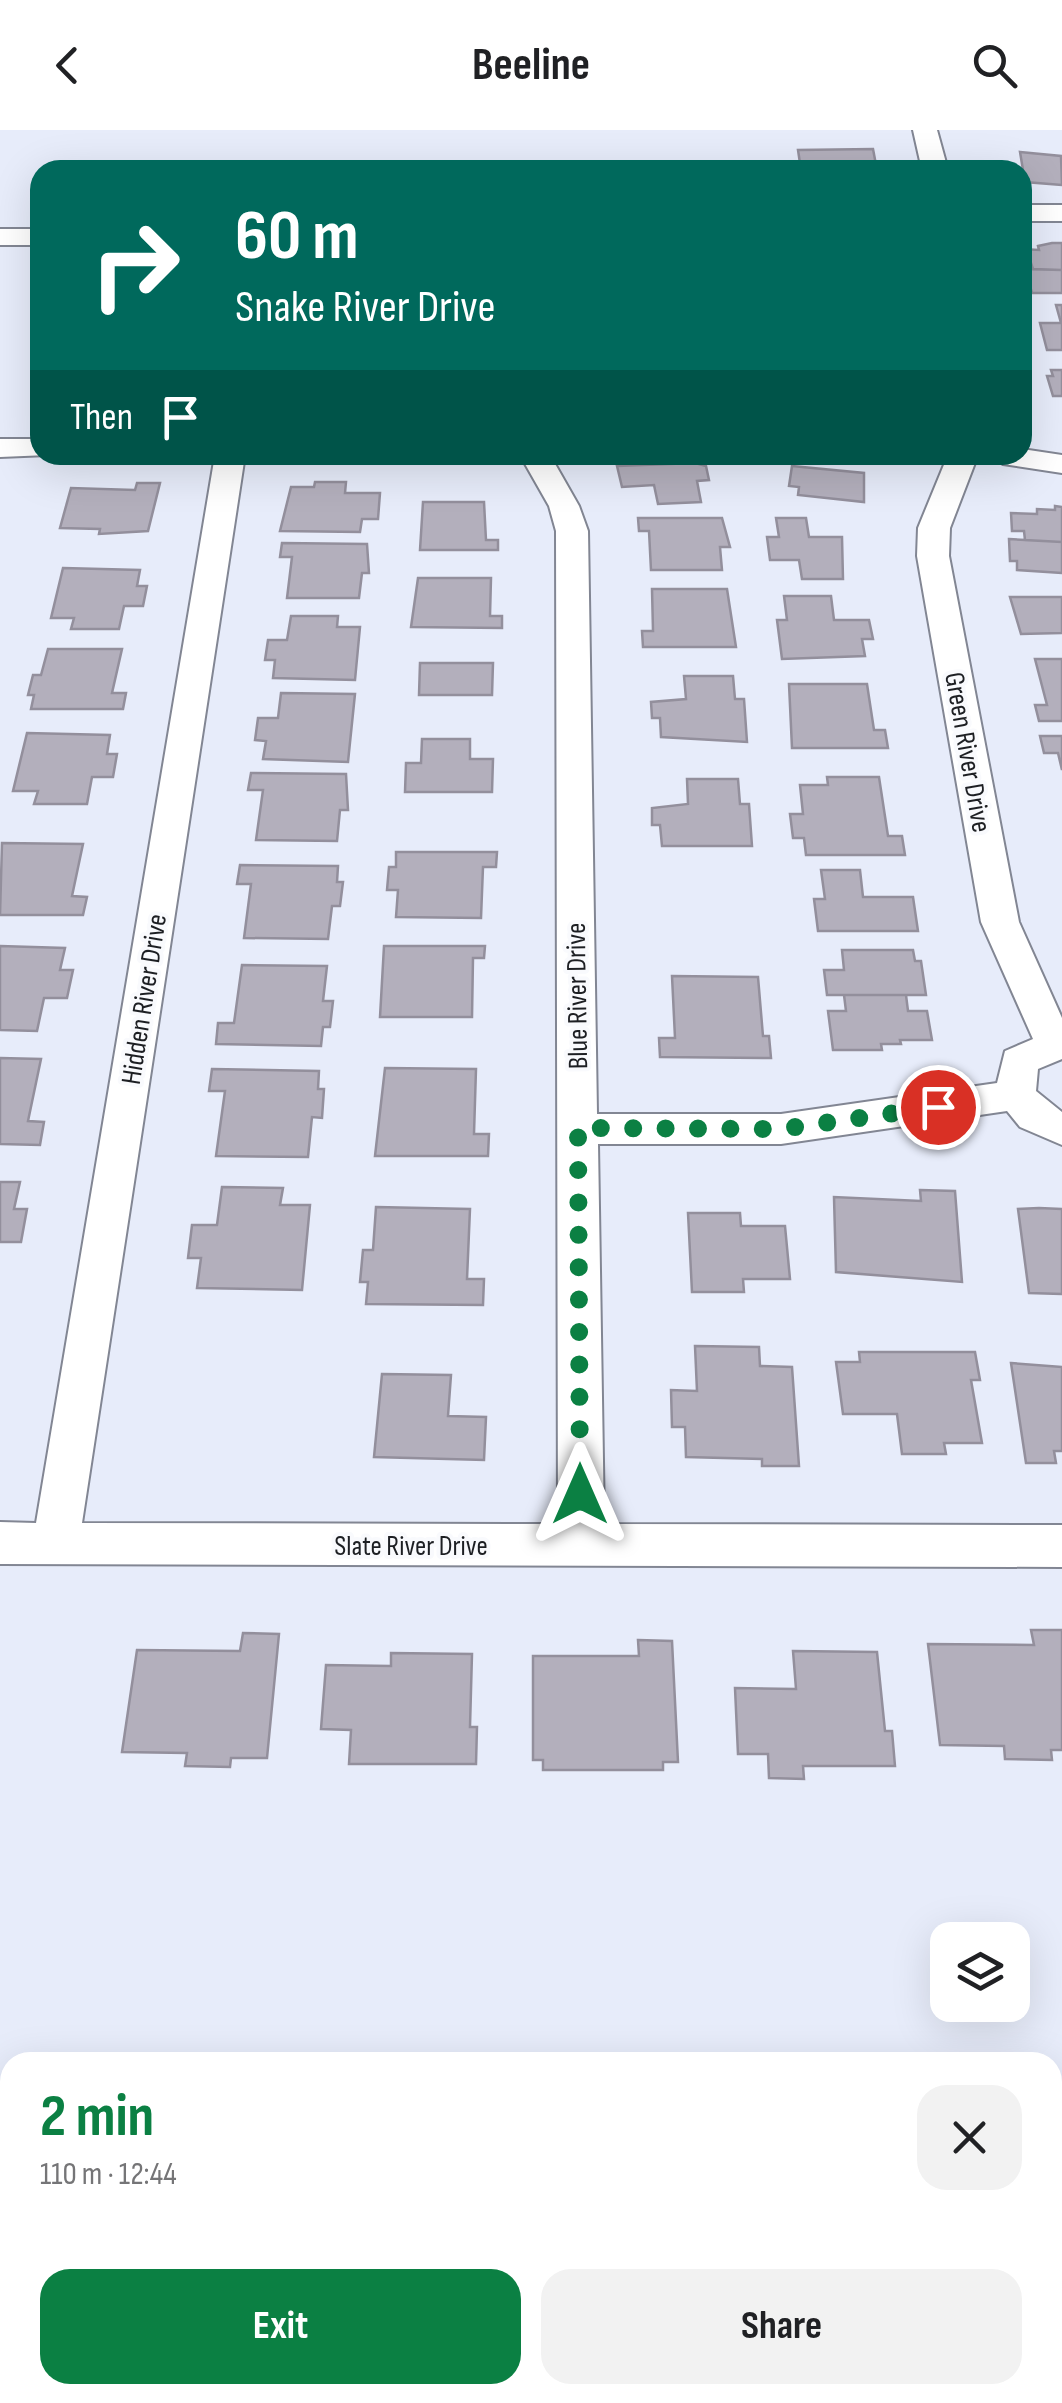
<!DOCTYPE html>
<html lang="en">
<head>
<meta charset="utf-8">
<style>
  :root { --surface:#fff; --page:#f2f2f2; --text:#202124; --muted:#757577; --accent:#0b8043 }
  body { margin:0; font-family:"Sofia Sans Condensed",sans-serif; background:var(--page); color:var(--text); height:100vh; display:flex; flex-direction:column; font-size:38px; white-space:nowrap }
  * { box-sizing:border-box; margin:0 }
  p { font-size:32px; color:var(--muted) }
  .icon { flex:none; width:55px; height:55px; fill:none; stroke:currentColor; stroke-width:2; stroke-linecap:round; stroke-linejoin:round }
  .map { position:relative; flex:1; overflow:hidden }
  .details { position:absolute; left:0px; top:1922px; width:1062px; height:352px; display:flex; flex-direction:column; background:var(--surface); border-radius:30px 30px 0 0; box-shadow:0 10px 40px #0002 }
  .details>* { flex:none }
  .hud { position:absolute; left:30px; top:30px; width:1002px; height:305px; border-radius:30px; box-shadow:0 10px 40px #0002; background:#00695c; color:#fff; overflow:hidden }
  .tools { position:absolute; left:930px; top:1792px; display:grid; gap:20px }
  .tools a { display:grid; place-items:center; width:100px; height:100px; border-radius:20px; background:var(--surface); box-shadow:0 10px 40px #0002; font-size:50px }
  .pin { position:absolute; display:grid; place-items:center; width:85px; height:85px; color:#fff; margin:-42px; border:5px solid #fff; border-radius:50%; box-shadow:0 2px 10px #0007 }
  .me { position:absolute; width:110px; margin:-55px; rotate:0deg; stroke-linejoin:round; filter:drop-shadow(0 0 8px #0008) }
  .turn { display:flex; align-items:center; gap:35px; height:210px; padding:0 40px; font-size:45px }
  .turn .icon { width:130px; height:130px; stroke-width:2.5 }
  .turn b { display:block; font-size:70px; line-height:85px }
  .then { display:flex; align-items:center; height:95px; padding:0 40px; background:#0003; gap:20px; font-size:38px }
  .round { display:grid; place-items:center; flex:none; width:105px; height:105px; border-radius:30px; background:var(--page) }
  .headline { display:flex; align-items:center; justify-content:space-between; height:170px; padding:0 40px }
  h1 { font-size:60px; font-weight:700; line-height:75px; color:var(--accent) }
  .button { display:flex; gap:20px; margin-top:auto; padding:20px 40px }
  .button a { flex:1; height:115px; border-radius:30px; background:var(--accent); color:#fff; font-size:40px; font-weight:700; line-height:115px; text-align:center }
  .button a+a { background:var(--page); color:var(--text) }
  header { display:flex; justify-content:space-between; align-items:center; height:130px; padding:0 40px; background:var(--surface); font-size:45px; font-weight:700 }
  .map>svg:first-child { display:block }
</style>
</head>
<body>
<header><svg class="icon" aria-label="back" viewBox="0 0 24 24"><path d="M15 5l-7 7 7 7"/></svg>Beeline<svg class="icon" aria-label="search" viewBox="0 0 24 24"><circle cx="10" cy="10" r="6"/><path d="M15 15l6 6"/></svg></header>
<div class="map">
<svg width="1062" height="2273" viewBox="0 0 1062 2273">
  <rect width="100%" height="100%" fill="#e7ecfa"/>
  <!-- building -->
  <path fill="#b3afbc" stroke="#938f9c" stroke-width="2.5" d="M873,19L877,40H801L798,20Z
    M1020,22L1061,26L1062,55L1025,52Z
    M1052,113H1062V140L1033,139L1031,133H1022V119L1039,120L1038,116Z
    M1022,139L1062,140V163H1032L1030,156H1024Z
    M1056,175H1062V220H1047L1040,193H1061Z
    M1051,240H1062V266H1053L1047,246H1053Z
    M695,333L706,336L709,350L697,351L701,372L658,374L654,355L622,357L617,336Z
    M792,336L864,343V372L798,365L799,357L789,356Z
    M315,352H346L345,363H380L378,389H362L360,402L280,401L291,357H314Z
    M137,353H160L148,401L99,404L100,399L60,398L71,358L135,360Z
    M423,372H484L486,410H498V420H420Z
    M1055,376L1062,377V412L1025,410L1024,401H1012L1011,383L1037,384V379L1055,380Z
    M638,388H722L730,417H720L722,440H651L649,401H639Z
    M776,388H806L809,407H842L843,449H802L799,430H770L767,407H779Z
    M1009,409L1062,412V443L1017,440V431H1010Z
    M282,413L367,414L369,443H362L359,468H287L292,427H280Z
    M63,438L140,440L137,456H147L143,476H124L119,499H71L74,488H51Z
    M418,448H491L490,486H502V498L411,497Z
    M652,459H727L736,517H643L642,501H653Z
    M784,466H831L834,490H869L873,509H862L865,526L782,529L777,490H787Z
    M1010,467H1062V503L1021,504Z
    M291,486H338L337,497H360L355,550L273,548L275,530H265L268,510H287Z
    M48,519H122L112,563H126L123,579H31L34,565H28L33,545H41Z
    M1035,529H1062V591H1039L1035,575H1047Z
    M420,533H493L492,565H419Z
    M684,546H733L735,569H744L747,612L661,607L660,588H652L651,572L686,569Z
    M789,554H867L874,600H885L888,618H792Z
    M281,563L355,564L348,632L263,629L266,611L255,610L258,588H278Z
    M27,603L110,605L107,624H117L113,647H92L87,674H34L38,661H13Z
    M1040,606H1062V640L1058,623H1044Z
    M422,609H470V629H493L492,662H405L406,633H421Z
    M251,643L346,644L348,680H340L337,711L256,710L263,660H248Z
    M827,647H879L888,706H902L905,725H806L804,708H793L790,684H803L800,655H828Z
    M687,649H738L740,674H749L752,716H662L660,695H652V678L688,674Z
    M2,713L83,714L72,766L87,767L83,785H0Z
    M396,722H497L496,737H483L481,788L396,787L398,760H387L389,737H396Z
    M240,735L338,736L337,752H343L340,776H332L328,809L244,808L251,754H237Z
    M821,740H860L863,767H913L918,801H818L814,769H825Z
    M0,816L65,818L60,840H73L67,868H44L37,901L0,900Z
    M384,816H485L484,828H473L472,887H380Z
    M842,820H913L915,831H921L926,865H827L824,840H844Z
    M242,835L327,836L323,871H333L330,897H323L321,916L216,914L218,893H234Z
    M672,846L758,847L763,906H769L771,928L660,927L659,908H675Z
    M844,865H906L908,881H927L932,910H900L901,914H881L882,920H833L828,881H846Z
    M0,928L41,929L28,991L44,992L40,1015L0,1014Z
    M385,938L476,939L474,1004H489L488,1026H375Z
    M212,939L319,941L318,959H324L322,988L312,987L308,1027L216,1026L225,961H209Z
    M0,1052H20L14,1079H27L21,1112H0Z
    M222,1057L283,1058L280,1075H310L302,1160L197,1158L201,1128H188L192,1095H217Z
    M920,1060L955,1061L962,1152L836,1142L834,1067L921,1071Z
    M376,1077L470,1079L467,1149H484L483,1175L366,1174L368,1152H360L363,1120H373Z
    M1039,1078L1062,1079V1164L1029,1163L1018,1079Z
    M688,1083H740L741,1096H785L790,1149H743L744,1162H692Z
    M695,1216L759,1217L760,1236L792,1237L799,1336H762V1329L686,1327L685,1297H672L671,1260L697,1261Z
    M859,1222H975L980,1250H971L982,1313H944L946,1324H902L897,1284H843L836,1232H860Z
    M1011,1233L1062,1237V1321H1054L1056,1333H1026Z
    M382,1244L451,1245L448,1286L486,1287L484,1330L374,1327Z
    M1031,1500H1062V1620H1051L1052,1630L1005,1629L1004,1616L940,1615L928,1514L1034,1515Z
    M243,1503L279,1504L267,1628H231L230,1637L185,1636L187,1623L122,1622L137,1520L240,1521Z
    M638,1510L672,1511L678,1632H663V1640H543V1630H533V1526H639Z
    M793,1521L877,1522L885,1601H892L895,1636H803L804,1649L769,1648L768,1624H738L735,1558L796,1559Z
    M391,1523L472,1524L470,1597H477L476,1634H349L351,1600L321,1599L326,1535L391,1536Z"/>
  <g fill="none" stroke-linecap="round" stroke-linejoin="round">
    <!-- minor casing -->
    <g stroke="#828693" stroke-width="4">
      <path id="minor" d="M913,0H937L948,40H922Z
        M1022,75H1062V91H1022Z
        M0,99H40V115H0Z
        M0,309H40V325H48L0,327Z
        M1022,319L1062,325V343L1003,334L988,325H1022Z
        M215,325H245L82,1393L558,1394L556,401L549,376L520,325H550L579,376L588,401L597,984H781L997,953L1005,921L1033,909L981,792L917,426L918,398L948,325H978L950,398L949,426L1019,792L1062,888V929L1038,939L1036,961L1062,982V1015L1020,997L1007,981L781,1014H598L604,1394L1062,1395V1437L0,1434V1392L36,1393Z"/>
    </g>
    <!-- minor -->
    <use href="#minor" fill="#fff" fill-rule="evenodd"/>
  </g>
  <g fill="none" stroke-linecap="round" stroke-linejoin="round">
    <!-- route -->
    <path stroke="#0b8043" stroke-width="18" stroke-dasharray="0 32.4" d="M580,1364L578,998L781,999L938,977"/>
  </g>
  <g text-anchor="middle" stroke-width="8" stroke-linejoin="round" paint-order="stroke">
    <!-- street labels -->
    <g font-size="28" fill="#1d1f23" stroke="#f9fafd">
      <text transform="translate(969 622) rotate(80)" y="10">Green River Drive</text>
      <text transform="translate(576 866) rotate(-91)" y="10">Blue River Drive</text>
      <text transform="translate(143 869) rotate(-81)" y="10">Hidden River Drive</text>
      <text x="411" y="1425">Slate River Drive</text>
    </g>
  </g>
</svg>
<div class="tools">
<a><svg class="icon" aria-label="layers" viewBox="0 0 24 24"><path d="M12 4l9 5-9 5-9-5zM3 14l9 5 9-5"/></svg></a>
</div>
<div class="pin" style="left:938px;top:977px;background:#d93025"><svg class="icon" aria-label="arrive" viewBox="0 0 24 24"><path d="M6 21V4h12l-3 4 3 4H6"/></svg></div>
<svg class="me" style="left:580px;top:1364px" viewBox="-20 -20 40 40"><path d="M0-17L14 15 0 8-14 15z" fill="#0b8043" stroke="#fff" stroke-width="4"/></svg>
<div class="hud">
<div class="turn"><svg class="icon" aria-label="right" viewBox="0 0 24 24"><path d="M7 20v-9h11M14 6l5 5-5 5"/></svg><div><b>60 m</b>Snake River Drive</div></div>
<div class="then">Then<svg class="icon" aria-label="arrive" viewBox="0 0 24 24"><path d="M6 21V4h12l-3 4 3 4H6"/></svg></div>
</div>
<section class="details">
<div class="headline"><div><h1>2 min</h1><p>110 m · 12:44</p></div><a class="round"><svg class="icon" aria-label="close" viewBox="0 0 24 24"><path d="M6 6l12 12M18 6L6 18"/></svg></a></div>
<div class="button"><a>Exit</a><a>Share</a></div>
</section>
</div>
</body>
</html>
